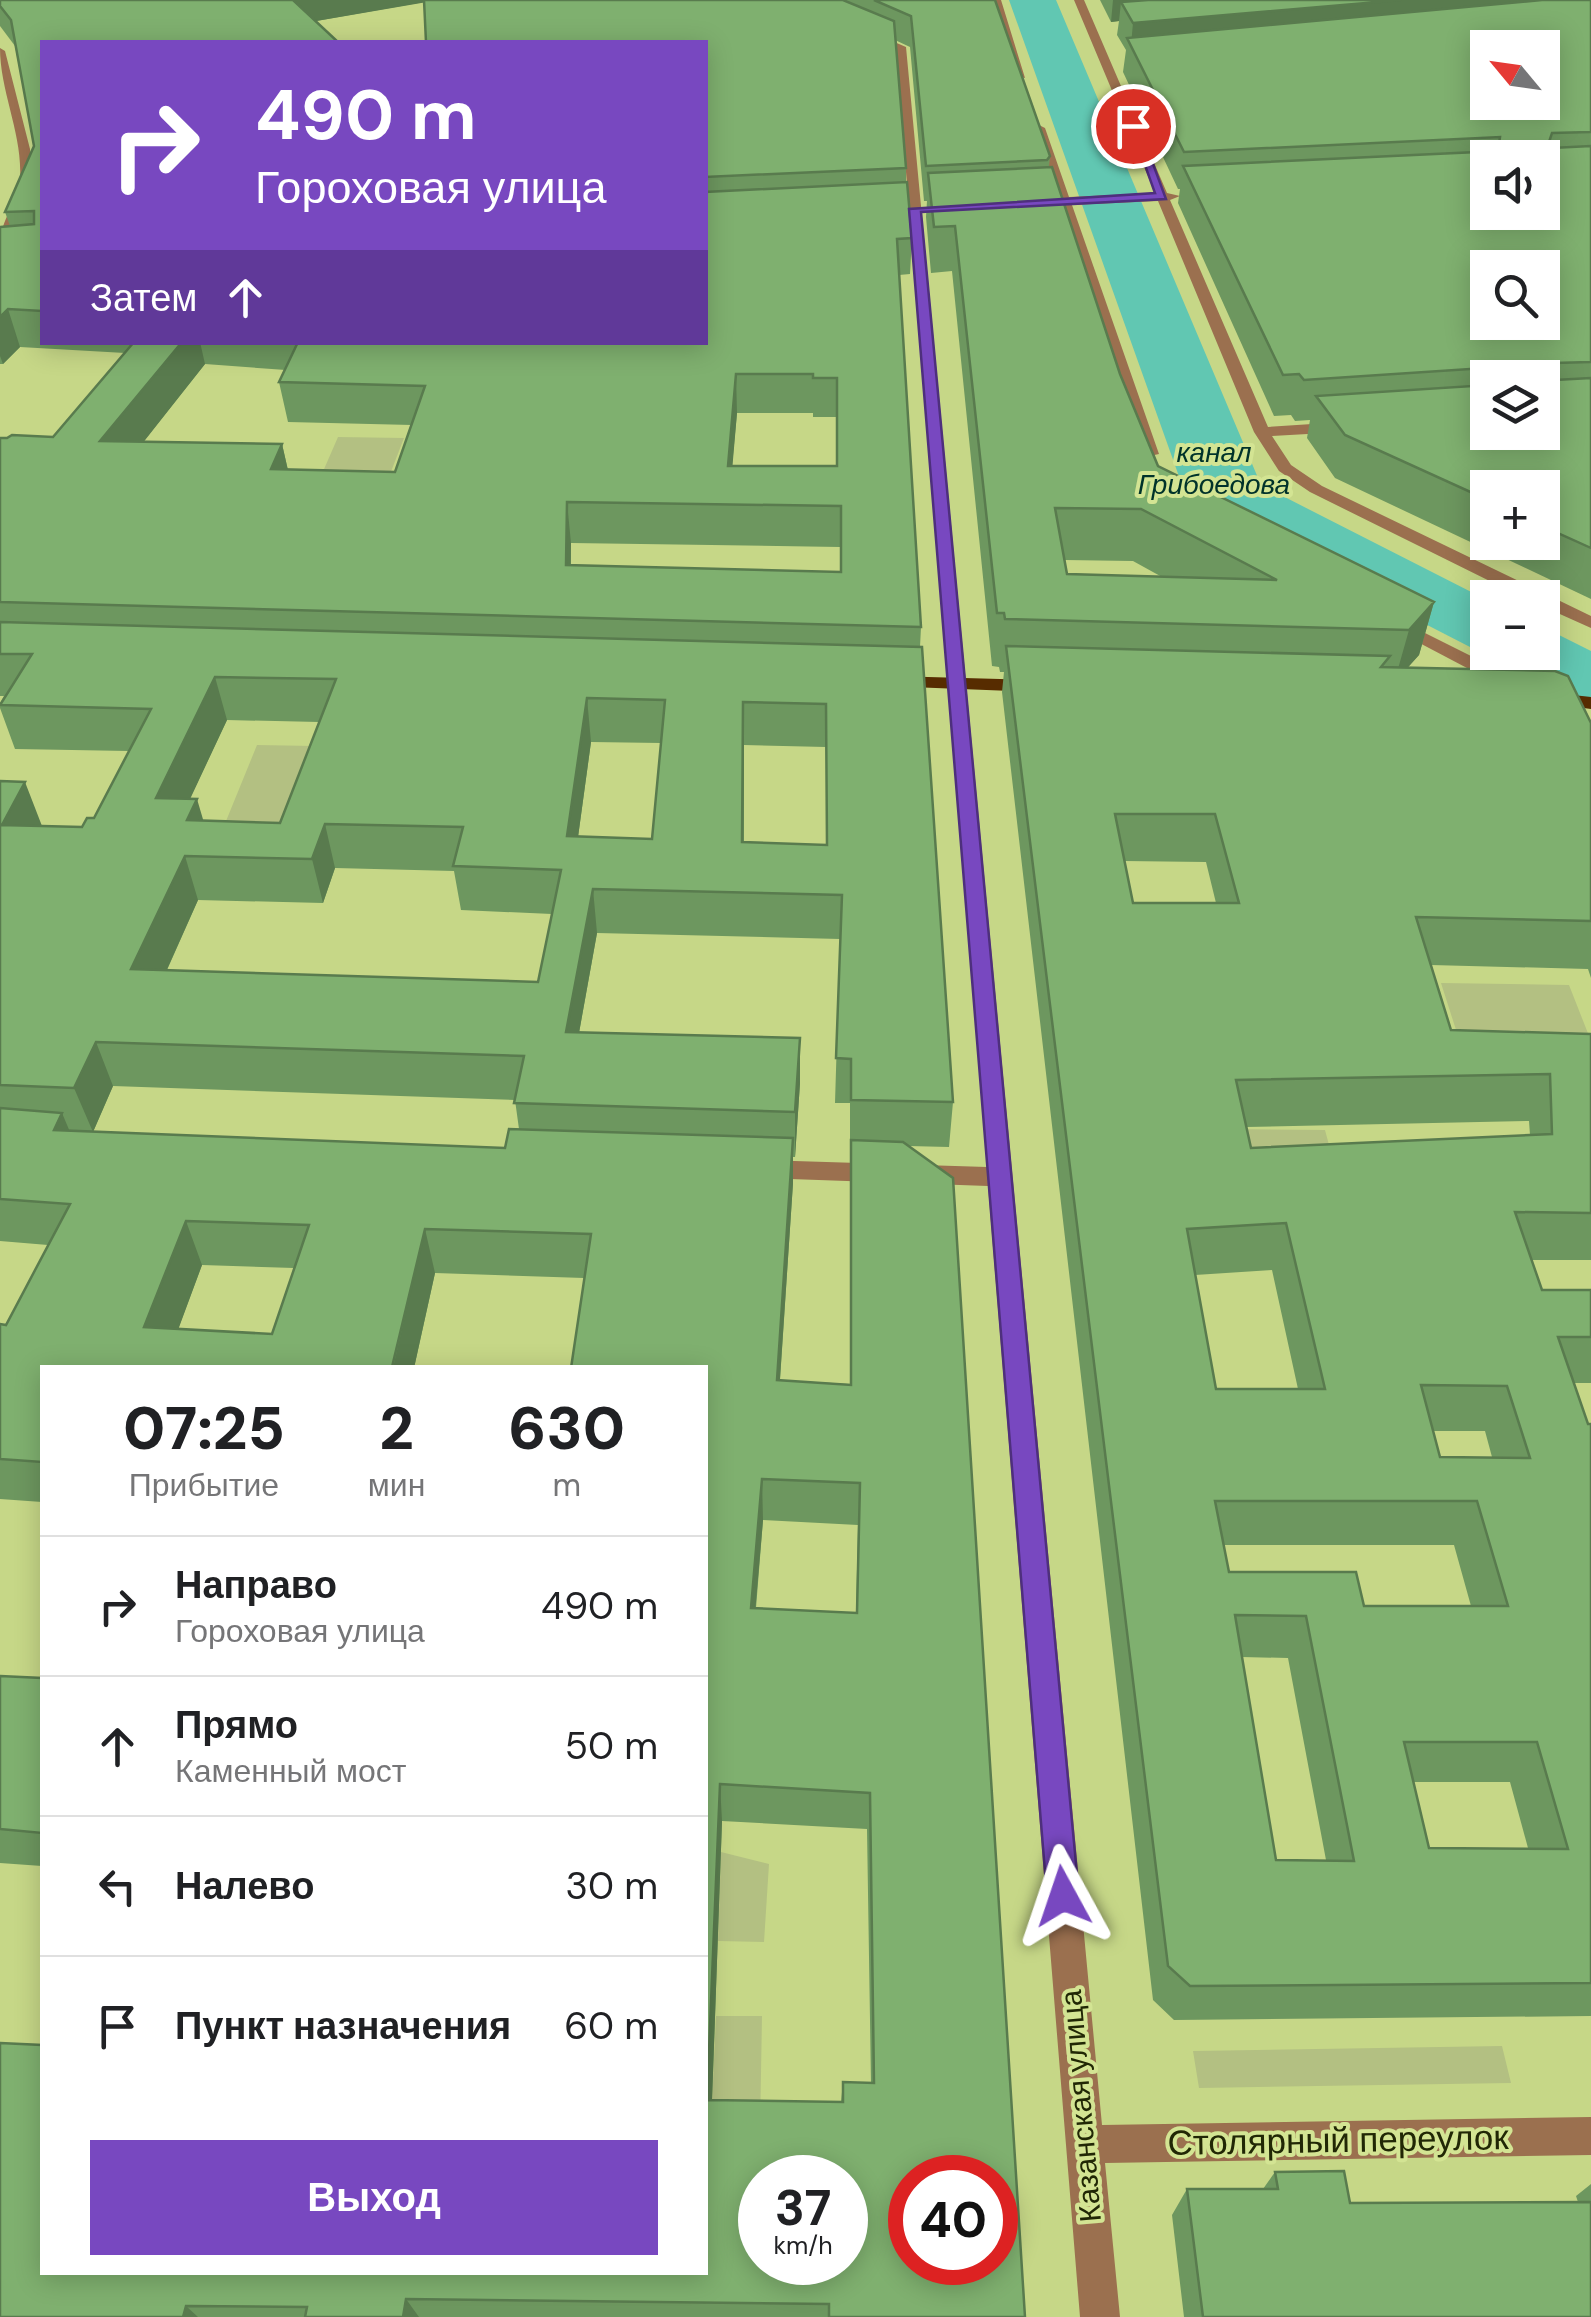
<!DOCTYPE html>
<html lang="ru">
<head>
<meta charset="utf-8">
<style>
  :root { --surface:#fff; --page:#f2f2f2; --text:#202124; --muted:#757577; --line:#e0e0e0; --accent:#7848c0 }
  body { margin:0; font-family:"DM Sans",sans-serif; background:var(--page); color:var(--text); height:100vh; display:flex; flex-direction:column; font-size:38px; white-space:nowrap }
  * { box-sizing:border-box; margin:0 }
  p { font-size:32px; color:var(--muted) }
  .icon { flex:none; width:55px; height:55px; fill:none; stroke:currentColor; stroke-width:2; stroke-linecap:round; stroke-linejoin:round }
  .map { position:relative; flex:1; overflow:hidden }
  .panel { position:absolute; left:40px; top:1365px; width:668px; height:910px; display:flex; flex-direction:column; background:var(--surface); border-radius:0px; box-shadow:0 5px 25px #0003 }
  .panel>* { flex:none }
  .top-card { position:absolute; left:40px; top:40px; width:668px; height:305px; border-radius:0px; box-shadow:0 5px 25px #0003; background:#7848c0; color:#fff; overflow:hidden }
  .needle { width:65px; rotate:299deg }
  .controls { position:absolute; left:1470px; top:30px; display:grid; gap:20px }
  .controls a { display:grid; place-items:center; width:90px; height:90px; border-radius:0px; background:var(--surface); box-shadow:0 5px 25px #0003; font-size:50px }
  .speed { position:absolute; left:738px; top:2155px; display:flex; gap:20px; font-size:50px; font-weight:700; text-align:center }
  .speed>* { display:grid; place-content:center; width:130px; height:130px; border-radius:50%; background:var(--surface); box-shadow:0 5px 25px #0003; line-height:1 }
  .speed small { font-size:25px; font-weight:400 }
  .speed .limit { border:15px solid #d22; background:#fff; color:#111 }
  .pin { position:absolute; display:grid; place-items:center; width:85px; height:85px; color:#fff; margin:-42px; border:5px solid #fff; border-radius:50%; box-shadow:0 2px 10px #0007 }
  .me { position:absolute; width:110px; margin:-55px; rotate:355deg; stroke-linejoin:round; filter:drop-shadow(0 0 8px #0008) }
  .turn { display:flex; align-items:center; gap:35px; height:210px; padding:0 50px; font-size:45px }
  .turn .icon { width:130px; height:130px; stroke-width:2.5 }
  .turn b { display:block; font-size:70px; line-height:85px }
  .then { display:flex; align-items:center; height:95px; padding:0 50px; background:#0003; gap:20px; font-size:38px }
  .eta { display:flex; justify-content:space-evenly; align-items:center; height:170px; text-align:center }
  .eta b { font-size:60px; font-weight:800; line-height:70px }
  .cta { display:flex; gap:20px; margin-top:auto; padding:20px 50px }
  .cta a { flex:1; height:115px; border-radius:0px; background:var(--accent); color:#fff; font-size:40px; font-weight:800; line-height:115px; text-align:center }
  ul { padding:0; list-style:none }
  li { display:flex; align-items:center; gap:30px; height:140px; padding:0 50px; border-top:2px solid var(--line) }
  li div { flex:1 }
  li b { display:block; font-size:38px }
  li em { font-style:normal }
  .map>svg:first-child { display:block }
</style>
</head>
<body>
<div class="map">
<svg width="1591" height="2317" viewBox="0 0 1591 2317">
  <rect width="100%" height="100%" fill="#c6d787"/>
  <!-- green -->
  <path fill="#b3c082" d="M338,437L404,438L380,500L311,499Z
    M257,745L314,746L284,827L224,826Z
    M1441,983L1569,985L1591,1041L1465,1058Z
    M1227,1129L1325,1130L1333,1160H1234Z
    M721,1852L769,1864L764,1942L718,1941Z
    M716,2016H762L760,2130L711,2129Z
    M1502,2046L1511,2083L1199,2088L1193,2051Z"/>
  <!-- water -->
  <path fill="#61c7b2" d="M1009,0H1056L1261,485L1487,600L1488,652H1542L1543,627L1591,651V709L1219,518L1181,482Z"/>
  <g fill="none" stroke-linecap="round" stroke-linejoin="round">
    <!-- minor -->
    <path fill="#9b704f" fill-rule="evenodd" d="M991,0H1001L1025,78L1016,76Z
      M1074,0H1084L1167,193L1180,196L1170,200L1268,427L1343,422L1351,427L1343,432L1272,436L1291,465L1322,486L1591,616V628L1542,606V598H1524L1310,492L1279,471L1254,432L1158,201L1072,205L1159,454L1145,457L1059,205L1044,202L1057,198L1033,128L1039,125L1045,128L1069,197L1155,193Z
      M864,29L906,47L1102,2125L1591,2117V2155L1105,2163L1120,2317H1080L988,1186L760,1178L747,1169L760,1160L987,1167L896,49L860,34Z
      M0,48L5,51L30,149L32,182L7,241L0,245C0,220 18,202 20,179C23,135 0,92 0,48Z
      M1397,619L1519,680L1521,684L1519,688H1505L1391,628V620Z"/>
    <!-- major -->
    <path fill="#572c00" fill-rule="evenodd" d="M892,676L1037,680L1046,686L1037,692L885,686V678Z
      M1546,692L1591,697V709L1539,702V694Z"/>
  </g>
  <!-- wall -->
  <path fill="#6d975f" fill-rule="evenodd" d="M0,0H995L1050,156L1049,167L1120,374L1158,466L1434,602L1419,655L1408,667L1591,723V978L1588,969L1431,965L1451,1030L1591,1034V1260H1531L1542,1290H1591V1383H1574L1588,1424H1591V2016L1174,2020L1153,2000L1002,692L1004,672H1000L999,667L992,666L952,271L931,273L926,217L927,201H924L910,47L895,40L906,168V182L912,238L910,274L899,275L921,627L920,647L953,1102L949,1147L908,1146L1025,2317H0L705,2272V1368L584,1278L435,1273L414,1368H42V1502L0,1499V1324L6,1325L48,1245L0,1241V781L42,826L82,827L94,818L129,751L15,749L0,708V703L4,696H0V438L53,437L125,353L20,347L3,364H0V227L10,226L5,212L34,146L15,46L0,26ZM424,2L705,42V342H42V42L316,21ZM205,364L286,370L279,382L288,422L412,425L395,472L288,470L282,444L143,442ZM737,413H813V417H836V466H732ZM571,543L840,547V572L571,566ZM1065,560L1133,561L1162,577L1067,574ZM227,720L319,722L280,823L203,821L190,798ZM591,742L661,743L652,839L578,837ZM744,745L826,747V845L744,842ZM1124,861L1206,862L1216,903H1133ZM335,868L454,871L461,910L552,914L538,982L167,970L198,900L323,903ZM597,933L840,939L835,1103H850V1144H851L850,1384L780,1380L793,1183V1157H795L800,1083V1038L579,1033ZM113,1086L515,1100L519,1129L505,1148L93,1132ZM1529,1121L1530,1135L1251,1148L1246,1127ZM202,1265L294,1268L272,1334L178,1329ZM1272,1270L1298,1389H1216L1195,1275ZM1433,1431H1485L1492,1457H1440ZM763,1520L858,1525L856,1613L756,1608ZM1224,1545H1454L1471,1606H1364L1229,1572ZM1242,1657L1288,1658L1326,1860H1276ZM1414,1782H1510L1528,1848H1429ZM722,1821L867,1829L871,2083L843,2082L841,2102L712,2100Z
    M1100,0H1591V599L1335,478L1307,438L1310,420L1295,421L1291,415L1274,416L1178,203L1180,189H1178L1123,72L1126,50L1117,35L1119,21L1111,22ZM1488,378H1542L1488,432ZM1488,488H1542V542H1488Z
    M0,1676L42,1678V1866L0,1863Z
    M1275,2172L1350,2203L1578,2202L1576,2196L1591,2184V2317H1184L1172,2215L1187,2189H1263Z"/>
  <!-- shaded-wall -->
  <path fill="#597b4e" d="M289,0H427V2L293,25Z
    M1113,0H1391L1121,2L1119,21L1111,22Z
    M1401,0H1591L1131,45L1133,23Z
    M8,309L20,347L3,364L0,356V317Z
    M182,342H200L205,364L112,482L100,441Z
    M736,374L737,413L729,506L728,466Z
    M282,444L291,484L271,469Z
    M567,502L571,543L570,607L566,565Z
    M1434,602L1419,655L1394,683L1409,630Z
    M215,677L227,720L170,842L156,798Z
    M587,698L591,742L572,881L567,836Z
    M743,702L744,745L743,886L742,842Z
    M25,782L42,826L2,825Z
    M197,799L210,843L187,820Z
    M325,824L335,868L323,903L312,859Z
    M185,856L198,900L147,1014L131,969Z
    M593,889L597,933L571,1077L566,1032Z
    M800,1038V1083L795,1157V1112Z
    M96,1042L113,1086L93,1132L74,1088Z
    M62,1113L81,1158L54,1130Z
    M793,1138V1183L777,1423V1380Z
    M186,1221L202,1265L164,1368L144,1327Z
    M425,1229L435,1273L414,1368H393Z
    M762,1479L763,1520L752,1648L751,1608Z
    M720,1784L722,1821L711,2129L707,2100Z
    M406,2299L419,2317H403Z
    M186,2306L198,2317H183Z"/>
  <!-- building -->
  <path fill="#7fb06f" stroke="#597b4e" stroke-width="2.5" fill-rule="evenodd" d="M0,0H293L338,42H42V311L8,309L0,317V227L34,224V211L5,212L34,146L11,20L0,6Z
    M424,0H843L894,21L906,168L705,177V42H426Z
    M874,0H995L1050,156L1047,160L926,166L911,16Z
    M1148,0H1401L1133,23L1121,2Z
    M1542,0H1591V132L1552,133L1548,145L1552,148L1591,146V362L1554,363L1551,377L1555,380L1591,378V548L1542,526V488H1488V500L1345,435L1316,396L1488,385V432H1542V378H1502L1504,371L1500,367L1304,380L1299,374L1283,375L1183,166L1498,151L1500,137L1184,152L1127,38ZM1488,48H1542V102H1488ZM1488,158H1542V212H1488ZM1488,268H1542V322H1488Z
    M1052,167L1120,374L1158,466L1434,602L1409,630L1005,619L1004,613H997L955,226L934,227L928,173ZM1055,508L1141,509L1277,580L1067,574Z
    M907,182L912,238L897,239L921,627L0,602V438H7L12,435L53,437L134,342H182L100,441L282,444L271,469L395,472L425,386L279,382L298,342H705V192ZM736,374H813V378H837V466H728ZM567,502L841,506V572L566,565Z
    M0,622L922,647L953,1102L851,1100V1059L836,1058L842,895L593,889L566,1032L800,1038L795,1112L514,1103L524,1056L96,1042L74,1088L0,1085V781L25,782L2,825L82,827L87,818H94L151,709L0,705L32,654H0ZM215,677L336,679L280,823L187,820L197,799L156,798ZM587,698L665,700L652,839L567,836ZM743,702L826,704L827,845L742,842ZM325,824L463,827L453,866L561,870L538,982L131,969L185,856L312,859Z
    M1006,646L1390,656L1381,667L1555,671L1568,676L1591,723V921L1416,917L1451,1030L1591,1034V1213L1515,1212L1542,1290H1591V1337H1558L1588,1424H1591V1983L1190,1986L1168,1966ZM1115,814H1215L1239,903H1133ZM1550,1074L1552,1134L1251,1148L1236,1080ZM1286,1223L1325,1389H1216L1187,1229ZM1421,1385L1507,1386L1530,1458L1440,1457ZM1215,1501H1477L1508,1606H1364L1356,1572H1229ZM1235,1615L1306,1616L1354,1861L1276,1860ZM1404,1742H1537L1568,1849L1429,1848Z
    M0,1108L62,1113L54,1130L505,1148L509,1129L793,1138L777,1380L851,1385V1140L903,1142L953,1178L1025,2317H829V2304L406,2299L403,2317H305L307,2307L186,2306L183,2317H0V2043L42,2045V2272H705V1368H571L591,1234L425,1229L392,1367L409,1368H42V1462L0,1459V1324L6,1325L70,1204L0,1199ZM186,1221L309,1225L272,1334L144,1327ZM762,1479L860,1483L857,1613L751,1608ZM720,1784L870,1793L874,2083L843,2082V2102L707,2100ZM760,2178H845V2262H760ZM910,2178H995V2262H910Z
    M0,1676L42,1678V1833L0,1829Z
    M1344,2171L1350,2203L1591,2202V2317H1203L1187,2189H1278L1275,2172Z"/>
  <!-- route -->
  <path fill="#7848c0" stroke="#4e2f7d" stroke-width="2.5" d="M1130,123L1139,126L1166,199L921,212L1079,1896L1074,1908L1063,1912L1052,1908L1047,1896L909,209L1155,193Z"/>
  <g text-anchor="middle" stroke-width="8" stroke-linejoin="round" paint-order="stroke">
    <!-- far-water labels -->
    <g font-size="28" font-style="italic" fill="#00322a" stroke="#d3e493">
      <text x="1214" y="462">канал<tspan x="1214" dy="32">Грибоедова</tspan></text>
    </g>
    <!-- street labels -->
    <g font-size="30" fill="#212705" stroke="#d3e493">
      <text transform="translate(1081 2106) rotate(-95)" y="10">Казанская улица</text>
    </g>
    <!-- near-street labels -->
    <g font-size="35" fill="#212705" stroke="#d3e493">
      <text transform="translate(1338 2140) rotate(-1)" y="12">Столярный переулок</text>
    </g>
  </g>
</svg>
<div class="controls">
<a><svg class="needle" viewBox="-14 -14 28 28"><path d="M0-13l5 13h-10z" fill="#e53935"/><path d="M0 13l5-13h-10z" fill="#757577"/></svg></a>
<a><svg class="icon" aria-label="sound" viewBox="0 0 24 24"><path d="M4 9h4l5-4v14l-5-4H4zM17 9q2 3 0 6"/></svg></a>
<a><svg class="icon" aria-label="search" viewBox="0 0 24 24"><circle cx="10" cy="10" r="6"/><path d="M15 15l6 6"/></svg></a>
<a><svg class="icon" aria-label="layers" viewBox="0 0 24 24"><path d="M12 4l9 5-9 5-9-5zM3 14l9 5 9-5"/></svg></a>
<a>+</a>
<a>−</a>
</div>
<div class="speed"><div>37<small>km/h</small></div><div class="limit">40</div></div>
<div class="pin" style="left:1133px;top:126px;background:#d93025"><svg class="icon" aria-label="arrive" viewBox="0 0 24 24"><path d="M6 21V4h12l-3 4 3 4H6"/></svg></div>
<svg class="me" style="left:1063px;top:1896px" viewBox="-20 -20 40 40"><path d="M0-17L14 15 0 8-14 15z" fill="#7848c0" stroke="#fff" stroke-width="4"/></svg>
<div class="top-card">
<div class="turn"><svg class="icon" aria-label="right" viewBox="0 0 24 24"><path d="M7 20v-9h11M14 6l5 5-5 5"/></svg><div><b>490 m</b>Гороховая улица</div></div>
<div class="then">Затем<svg class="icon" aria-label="ahead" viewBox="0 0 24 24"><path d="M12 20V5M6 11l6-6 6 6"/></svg></div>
</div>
<section class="panel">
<div class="eta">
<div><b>07:25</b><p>Прибытие</p></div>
<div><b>2</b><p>мин</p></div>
<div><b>630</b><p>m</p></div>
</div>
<ul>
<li><svg class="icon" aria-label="right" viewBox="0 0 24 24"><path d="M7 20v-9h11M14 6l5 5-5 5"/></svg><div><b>Направо</b><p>Гороховая улица</p></div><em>490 m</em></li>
<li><svg class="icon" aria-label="ahead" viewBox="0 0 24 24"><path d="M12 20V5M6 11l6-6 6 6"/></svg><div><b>Прямо</b><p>Каменный мост</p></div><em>50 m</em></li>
<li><svg class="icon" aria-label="left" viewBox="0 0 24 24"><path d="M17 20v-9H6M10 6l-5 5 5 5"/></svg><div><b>Налево</b></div><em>30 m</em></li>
<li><svg class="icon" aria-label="arrive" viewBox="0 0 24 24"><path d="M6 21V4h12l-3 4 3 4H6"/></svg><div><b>Пункт назначения</b></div><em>60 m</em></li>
</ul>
<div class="cta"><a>Выход</a></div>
</section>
</div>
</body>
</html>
